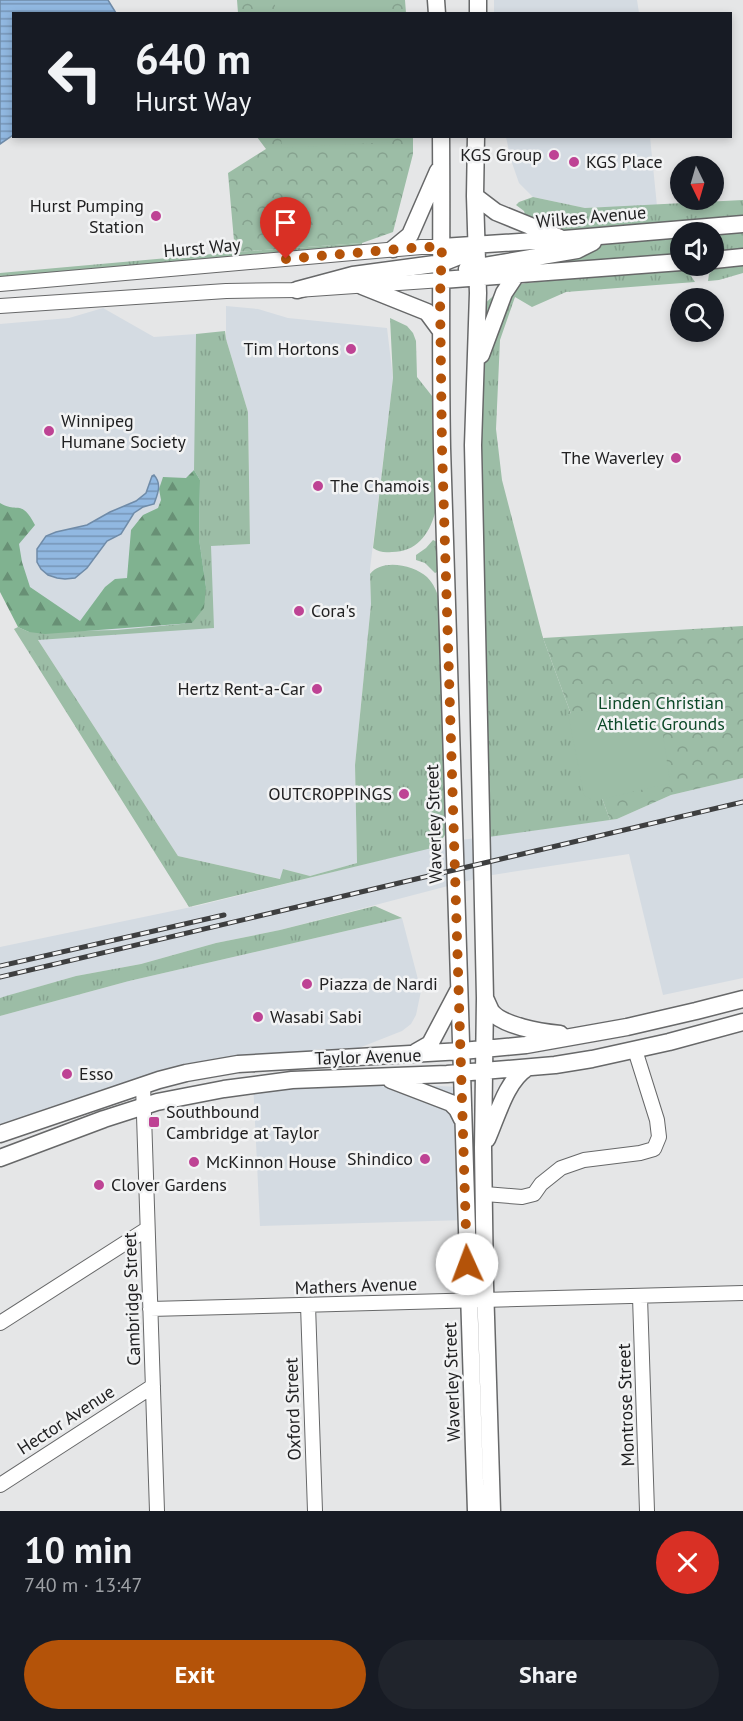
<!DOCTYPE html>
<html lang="en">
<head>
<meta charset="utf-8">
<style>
  :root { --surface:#171b24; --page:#20242c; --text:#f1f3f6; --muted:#9ea1a6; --accent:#b45309 }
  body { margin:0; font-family:"PT Sans",sans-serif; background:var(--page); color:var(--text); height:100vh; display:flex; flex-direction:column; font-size:22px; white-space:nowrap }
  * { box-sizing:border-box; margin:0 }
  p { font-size:20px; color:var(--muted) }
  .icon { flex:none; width:33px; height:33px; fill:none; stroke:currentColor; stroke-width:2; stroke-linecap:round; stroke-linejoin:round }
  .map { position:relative; height:1511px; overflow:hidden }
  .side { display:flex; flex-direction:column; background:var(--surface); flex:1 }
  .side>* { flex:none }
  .banner { position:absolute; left:12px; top:12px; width:720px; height:126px; border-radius:0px; box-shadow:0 3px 9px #0003; background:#171b24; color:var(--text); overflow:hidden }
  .needle { width:39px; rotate:175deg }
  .tools { position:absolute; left:670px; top:156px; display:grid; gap:12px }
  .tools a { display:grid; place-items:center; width:54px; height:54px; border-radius:50%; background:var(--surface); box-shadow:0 3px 9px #0003; font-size:30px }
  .pin { position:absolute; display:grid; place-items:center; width:51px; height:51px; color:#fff; margin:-62px -26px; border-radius:50% 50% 50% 0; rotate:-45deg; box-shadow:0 0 6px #0007 }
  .pin .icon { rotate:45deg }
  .me { position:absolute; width:66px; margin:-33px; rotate:358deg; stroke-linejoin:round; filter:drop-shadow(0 0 4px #0008) }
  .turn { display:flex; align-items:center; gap:21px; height:126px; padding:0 24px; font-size:27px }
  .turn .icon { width:78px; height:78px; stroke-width:2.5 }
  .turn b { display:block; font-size:42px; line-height:51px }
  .round { display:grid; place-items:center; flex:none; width:63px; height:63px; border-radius:32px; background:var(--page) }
  .summary { display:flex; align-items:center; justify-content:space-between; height:102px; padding:0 24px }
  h1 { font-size:36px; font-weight:600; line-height:45px }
  .cta { display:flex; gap:12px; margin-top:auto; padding:12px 24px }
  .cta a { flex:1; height:69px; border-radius:36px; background:var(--accent); color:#fff; font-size:24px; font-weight:600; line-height:69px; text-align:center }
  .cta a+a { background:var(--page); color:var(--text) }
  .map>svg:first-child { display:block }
</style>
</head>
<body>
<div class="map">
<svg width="743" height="1511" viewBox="0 0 743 1511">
  <defs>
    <pattern id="grass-tufts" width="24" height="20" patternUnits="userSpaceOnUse" patternTransform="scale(1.5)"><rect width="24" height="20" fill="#9cbda6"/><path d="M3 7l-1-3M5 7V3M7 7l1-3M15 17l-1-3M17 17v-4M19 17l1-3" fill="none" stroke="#86a28f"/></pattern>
    <pattern id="forest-firs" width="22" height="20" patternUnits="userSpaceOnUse" patternTransform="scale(1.5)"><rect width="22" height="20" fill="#80b290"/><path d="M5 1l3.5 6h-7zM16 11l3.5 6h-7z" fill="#689075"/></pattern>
    <pattern id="park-crowns" width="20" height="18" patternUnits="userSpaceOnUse" patternTransform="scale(1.5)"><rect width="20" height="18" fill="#9cbda6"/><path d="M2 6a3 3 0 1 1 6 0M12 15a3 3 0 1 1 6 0" fill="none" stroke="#86a28f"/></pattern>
    <pattern id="water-rules" width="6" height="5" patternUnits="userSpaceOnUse" patternTransform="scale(1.5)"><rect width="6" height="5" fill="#91b8e1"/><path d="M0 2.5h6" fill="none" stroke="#7695b6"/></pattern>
  </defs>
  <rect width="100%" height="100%" fill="#e5e6e7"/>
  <!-- built -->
  <path fill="#d4dbe2" d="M494,0H637L639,13H494Z
    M506,137H650L657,206L585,208L533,197L519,183L511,160Z
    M226,306L258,309L288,318L387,328L393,378L370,569L371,604L355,765L357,863L310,876L283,869L281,879L178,856L38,640L0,578V324L69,318L103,308L154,337L196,334L211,545L250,544L248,412L226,339Z
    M743,778V978L663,995L629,854L486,876L280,930L216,943L141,964L76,976L0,998V947L201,905L461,840L617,819L671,795Z
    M402,918L421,991L416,1015L411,1024L402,1031L336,1057L238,1064L0,1134V1016L129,981Z
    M292,1080L461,1087L466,1220L260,1226L253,1081Z"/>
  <!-- grass -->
  <path fill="url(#grass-tufts)" d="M533,197L585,208L743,200V218L576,231L558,229L526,218L524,211L516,205L519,202Z
    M743,232V250L714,252V235Z
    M681,237V255L488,270L486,256L531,250Z
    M362,243V247L0,277V273L235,252Z
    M743,264V273L719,280L708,281L709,274L715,268Z
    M678,269L689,273L695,282L566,292L532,307L515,297L500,340L496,429L502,480L543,638L610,820L474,839L480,310C492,293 506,287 526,283Z
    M390,318L407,326L413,333L416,341L417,377L432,396L435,513C429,535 416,552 392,552C384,553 379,552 373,548L393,378Z
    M225,331L226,339L248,412L250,544L211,546L214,628L38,640L178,856L280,879L283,869L310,876L357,863L355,765L371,604L370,574C382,558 414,565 427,577C434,584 437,592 440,602L448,826L445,835L436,847L189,907L14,629L18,627L29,632L117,630L192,623L206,587L199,539L200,480L194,470L196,334Z
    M433,540L437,542L439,571L435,573L425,563L416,560V555L426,548Z
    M375,906L402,918L129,981L0,1016V998L6,996L76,976L141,964L216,943L280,930Z"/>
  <!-- forest -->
  <path fill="url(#forest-firs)" d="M194,470L200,480L199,539L206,587L204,608L192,623L45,634L29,632L18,627L0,592V503C18,514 21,498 35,525L19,544L22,562L30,587L80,621L105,587L115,579L127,578L131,530L143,515L158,508L161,500L159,489L163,477L186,478Z"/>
  <!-- park -->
  <path fill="url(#park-crowns)" d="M237,0H405L406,13H238Z
    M257,137H413V154L393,232L362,243L235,252L228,173L266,149Z
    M743,626V778L671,795L617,819L610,820L543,638Z"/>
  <!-- pitch -->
  <path fill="#9cbda6" d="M275,0H386V13H275Z
    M281,137H392L393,142L282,148Z
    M639,703L659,707L670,783L594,801L584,795L568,714Z"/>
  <!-- water -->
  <path fill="url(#water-rules)" stroke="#6f8ba8" stroke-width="1.5" d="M0,0H108L116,13L14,14L13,135L0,144Z
    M154,475C162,484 158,493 154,504L143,507L134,513L121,534L107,541L87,568L75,578L65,579L57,578L48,575L41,569L37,562V549L46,536L56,532L87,525L110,512L136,501L146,493L152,476Z"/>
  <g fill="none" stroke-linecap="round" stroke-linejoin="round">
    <!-- minor casing -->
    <g stroke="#676869" stroke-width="16">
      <path id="minor" d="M0,284L421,247H442
        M0,306L226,291L297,290L442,280
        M143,1085L157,1511
        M485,1194L522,1197L534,1194L541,1184L561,1168L584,1160L640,1153L654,1149L659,1137L657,1120L635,1050
        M640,1297L647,1511
        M308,1305L315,1511
        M150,1309L743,1293
        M0,1323L147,1229
        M0,1485L153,1386"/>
    </g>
    <!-- major casing -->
    <g stroke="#676869" stroke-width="19">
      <path id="major" d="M436,0L437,14
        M478,14V0
        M441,136C442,240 440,344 442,448L476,1511
        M476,136L475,196L478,293L473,445L485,998L483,1148L485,1285L492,1511
        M475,196L496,212L560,238
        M442,247L564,239L743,224
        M393,249L410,235L438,171
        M714,260L743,257
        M467,269L577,250L593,242
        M442,280L681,262
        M362,286L427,312L441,331
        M297,290L353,275L442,263L467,253L474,247
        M481,355L504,293L516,275
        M485,998C487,1002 489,1007 491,1011C502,1026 542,1032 560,1034
        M416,1052L430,1044L458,991
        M391,1080L451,1103L457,1109L462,1119
        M0,1134L159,1080L186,1073L238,1064L462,1051L526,1045L627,1027L696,1011L743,999
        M487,1139C497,1117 506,1081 527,1068
        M0,1158L104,1119L157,1102L224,1089L292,1080L447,1074L555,1065L592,1059L669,1042L743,1022"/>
    </g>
    <!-- minor -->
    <use href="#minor" stroke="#fff" stroke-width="14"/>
    <!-- major -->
    <use href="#major" stroke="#fff" stroke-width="16"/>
    <!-- rail casing -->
    <g stroke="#3e3f40" stroke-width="5">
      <path id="rail" d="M0,966L224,915
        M0,977L743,802"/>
    </g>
    <!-- rail -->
    <use href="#rail" stroke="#f2f3f4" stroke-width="3" stroke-dasharray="9" stroke-linecap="butt"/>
  </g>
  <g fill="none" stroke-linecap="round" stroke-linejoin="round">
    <!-- route -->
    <path stroke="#b45309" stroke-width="10" stroke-dasharray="0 18" d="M286,259L422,247H442L440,297L442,448L467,1264"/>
  </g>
  <!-- markers -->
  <g fill="#be4394" stroke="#f2f3f4" stroke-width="2">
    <circle cx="554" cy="155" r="6"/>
    <circle cx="574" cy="162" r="6"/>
    <circle cx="156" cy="216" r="6"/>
    <circle cx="351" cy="349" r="6"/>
    <circle cx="49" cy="431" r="6"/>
    <circle cx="676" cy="458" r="6"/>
    <circle cx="318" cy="486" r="6"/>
    <circle cx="299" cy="611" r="6"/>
    <circle cx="317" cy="689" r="6"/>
    <circle cx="404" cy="794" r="6"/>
    <circle cx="307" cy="984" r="6"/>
    <circle cx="258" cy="1017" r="6"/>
    <circle cx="67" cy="1074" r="6"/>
    <rect x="148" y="1116" width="12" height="12" rx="3"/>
    <circle cx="425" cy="1159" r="6"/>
    <circle cx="194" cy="1162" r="6"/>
    <circle cx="99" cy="1185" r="6"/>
  </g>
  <g text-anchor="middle" stroke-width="5" stroke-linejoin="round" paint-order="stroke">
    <!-- poi labels -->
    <g font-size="18" fill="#212122" stroke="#f2f3f4" text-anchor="start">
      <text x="542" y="161" text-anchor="end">KGS Group</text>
      <text x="586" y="168">KGS Place</text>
      <text x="144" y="212" text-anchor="end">Hurst Pumping<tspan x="144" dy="21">Station</tspan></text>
      <text x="339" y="355" text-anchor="end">Tim Hortons</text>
      <text x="61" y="427">Winnipeg<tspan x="61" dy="21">Humane Society</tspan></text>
      <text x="664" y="464" text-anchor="end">The Waverley</text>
      <text x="330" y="492">The Chamois</text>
      <text x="311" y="617">Cora's</text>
      <text x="305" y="695" text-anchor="end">Hertz Rent-a-Car</text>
      <text x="392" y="800" text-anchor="end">OUTCROPPINGS</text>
      <text x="319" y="990">Piazza de Nardi</text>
      <text x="270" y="1023">Wasabi Sabi</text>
      <text x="79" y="1080">Esso</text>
      <text x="166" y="1118">Southbound<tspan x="166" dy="21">Cambridge at Taylor</tspan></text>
      <text x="413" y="1165" text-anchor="end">Shindico</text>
      <text x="206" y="1168">McKinnon House</text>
      <text x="111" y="1191">Clover Gardens</text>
    </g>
    <!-- street labels -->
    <g font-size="18" fill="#212122" stroke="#f2f3f4">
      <text transform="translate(591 217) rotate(-5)" y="6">Wilkes Avenue</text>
      <text transform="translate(202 248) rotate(-5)" y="6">Hurst Way</text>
      <text transform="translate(434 824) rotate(-92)" y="6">Waverley Street</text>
      <text transform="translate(368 1057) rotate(-2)" y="6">Taylor Avenue</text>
      <text transform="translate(356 1286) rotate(-2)" y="6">Mathers Avenue</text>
      <text transform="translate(132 1299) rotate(-92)" y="6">Cambridge Street</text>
      <text transform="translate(452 1382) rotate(-92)" y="6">Waverley Street</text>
      <text transform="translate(626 1405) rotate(-92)" y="6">Montrose Street</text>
      <text transform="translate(293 1409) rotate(-92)" y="6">Oxford Street</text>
      <text transform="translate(66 1420) rotate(-33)" y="6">Hector Avenue</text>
    </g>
    <!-- park labels -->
    <g font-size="18" fill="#0c4928" stroke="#f2f3f4">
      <text x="661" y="709">Linden Christian<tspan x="661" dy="21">Athletic Grounds</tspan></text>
    </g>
  </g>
</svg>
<div class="tools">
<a><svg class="needle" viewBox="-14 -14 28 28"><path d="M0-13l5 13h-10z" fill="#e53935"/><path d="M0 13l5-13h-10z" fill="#9ea1a6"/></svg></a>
<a><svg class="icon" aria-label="sound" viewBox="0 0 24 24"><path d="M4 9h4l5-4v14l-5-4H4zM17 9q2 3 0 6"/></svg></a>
<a><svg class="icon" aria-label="search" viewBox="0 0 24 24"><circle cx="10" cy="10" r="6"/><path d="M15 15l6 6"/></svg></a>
</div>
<div class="pin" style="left:286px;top:259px;background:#d93025"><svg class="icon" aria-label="arrive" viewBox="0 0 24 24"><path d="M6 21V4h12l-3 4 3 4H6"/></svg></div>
<svg class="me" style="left:467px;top:1264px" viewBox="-20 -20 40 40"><circle r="19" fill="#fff"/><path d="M0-13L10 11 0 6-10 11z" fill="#b45309"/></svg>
<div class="banner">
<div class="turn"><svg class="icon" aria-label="left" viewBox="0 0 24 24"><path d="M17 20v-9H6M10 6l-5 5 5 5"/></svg><div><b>640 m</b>Hurst Way</div></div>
</div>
</div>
<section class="side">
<div class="summary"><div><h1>10 min</h1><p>740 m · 13:47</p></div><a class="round" style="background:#d93025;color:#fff"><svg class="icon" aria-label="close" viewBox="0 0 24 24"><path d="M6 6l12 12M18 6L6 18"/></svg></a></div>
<div class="cta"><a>Exit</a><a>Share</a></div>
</section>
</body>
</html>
